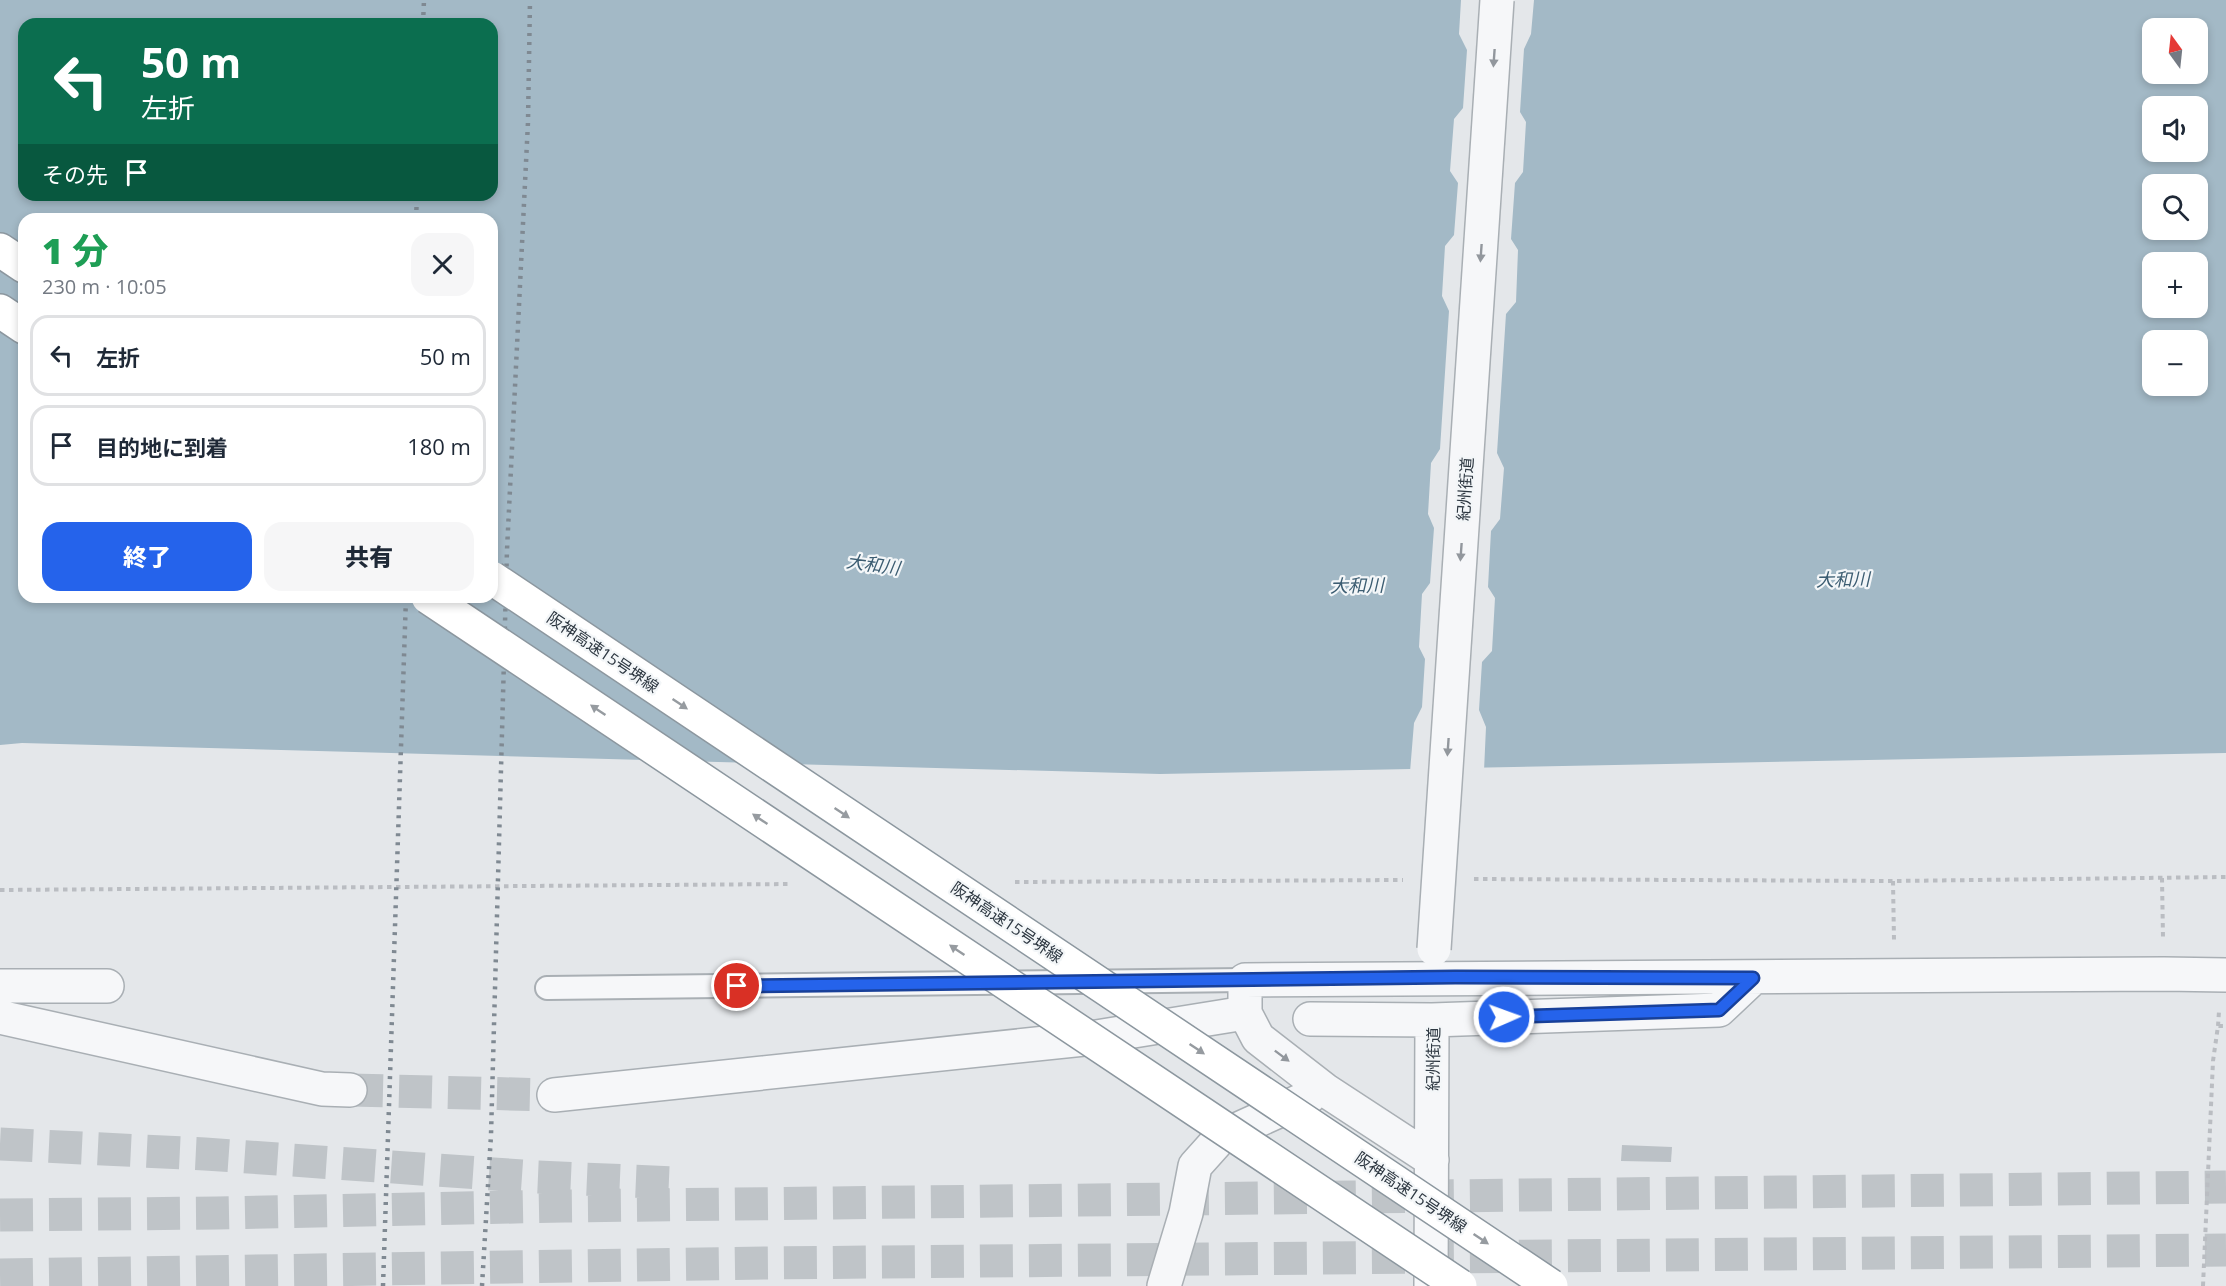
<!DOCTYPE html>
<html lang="ja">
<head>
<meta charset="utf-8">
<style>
  :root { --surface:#fff; --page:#f6f6f7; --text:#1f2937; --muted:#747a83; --line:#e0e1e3; --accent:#2563eb }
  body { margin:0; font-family:"Open Sans","Noto Sans JP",sans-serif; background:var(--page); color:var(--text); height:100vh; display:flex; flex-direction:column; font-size:22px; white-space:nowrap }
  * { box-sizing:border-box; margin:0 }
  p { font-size:20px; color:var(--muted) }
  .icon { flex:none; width:33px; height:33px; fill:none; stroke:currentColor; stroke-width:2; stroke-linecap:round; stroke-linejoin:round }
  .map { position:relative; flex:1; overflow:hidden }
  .side { position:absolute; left:18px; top:213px; width:480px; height:390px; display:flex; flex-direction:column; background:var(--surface); border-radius:18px; box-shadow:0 3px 9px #0003 }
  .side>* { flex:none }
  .banner { position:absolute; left:18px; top:18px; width:480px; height:183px; border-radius:18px; box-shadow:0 3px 9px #0003; background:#0b6e4f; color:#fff; overflow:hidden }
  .needle { width:39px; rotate:345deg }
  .tools { position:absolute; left:2142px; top:18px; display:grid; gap:12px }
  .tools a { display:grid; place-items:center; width:66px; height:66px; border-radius:12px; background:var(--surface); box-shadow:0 3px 9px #0003; font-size:30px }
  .pin { position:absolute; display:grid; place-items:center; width:51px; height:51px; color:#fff; margin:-26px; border:3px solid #fff; border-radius:50%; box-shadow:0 2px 6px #0007 }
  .me { position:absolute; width:66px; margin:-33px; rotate:88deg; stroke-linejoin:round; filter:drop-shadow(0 0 4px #0008) }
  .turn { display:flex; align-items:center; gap:21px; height:126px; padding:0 24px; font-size:27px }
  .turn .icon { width:78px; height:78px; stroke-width:2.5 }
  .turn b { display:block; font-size:42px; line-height:51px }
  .then { display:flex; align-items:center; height:57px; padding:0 24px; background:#0003; gap:12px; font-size:22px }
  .round { display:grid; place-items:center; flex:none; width:63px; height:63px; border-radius:18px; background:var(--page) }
  .overview { display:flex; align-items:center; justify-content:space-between; height:102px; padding:0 24px }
  h1 { font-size:36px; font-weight:800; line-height:45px; color:#1e9e55 }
  .button { display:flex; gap:12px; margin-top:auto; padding:12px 24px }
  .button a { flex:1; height:69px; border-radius:18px; background:var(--accent); color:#fff; font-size:24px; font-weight:800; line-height:69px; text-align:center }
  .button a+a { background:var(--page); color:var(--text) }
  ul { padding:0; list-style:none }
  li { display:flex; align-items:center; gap:18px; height:81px; margin:0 12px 9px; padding:0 12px; border:3px solid var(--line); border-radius:18px }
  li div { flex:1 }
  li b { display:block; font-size:22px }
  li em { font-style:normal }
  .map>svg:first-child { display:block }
</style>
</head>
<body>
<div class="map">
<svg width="2226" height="1286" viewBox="0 0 2226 1286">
  <rect width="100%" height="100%" fill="#e4e7ea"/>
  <!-- water -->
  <path fill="#a3b9c6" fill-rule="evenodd" d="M0,0H2226V753L1160,774L22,743L0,745ZM24,24H492V195H24ZM2152,28H2198V74H2152ZM2152,106H2198V152H2152ZM2152,184H2198V230H2152ZM24,219H492V597H24ZM2152,262H2198V308H2152ZM2152,340H2198V386H2152Z"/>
  <!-- pier -->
  <path fill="#e4e7ea" d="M1461,0H1534L1531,34L1524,49L1520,112L1526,122L1523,172L1515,183L1511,239L1518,250L1516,302L1506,314L1497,453L1504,468L1500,519L1491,531L1488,587L1495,598L1492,651L1482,662L1479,710L1486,727L1484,771L1410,772L1414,723L1422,707L1425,659L1419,647L1422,594L1430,583L1434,528L1428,514L1431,463L1440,449L1449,311L1442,296L1445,246L1454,235L1458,183L1450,171L1454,119L1463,108L1467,50L1459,34Z"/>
  <!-- building -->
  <path fill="#bbc1c6" d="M1622,1145L1672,1147L1671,1162L1621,1161Z"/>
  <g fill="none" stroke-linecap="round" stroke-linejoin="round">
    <!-- pedestrian-tunnel -->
    <path stroke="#bfc4c8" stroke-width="33" stroke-dasharray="33 16" stroke-linecap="butt" d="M350,1090L554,1095"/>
    <!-- motorway-tunnel -->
    <path stroke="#bfc4c8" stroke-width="33" stroke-dasharray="33 16" stroke-linecap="butt" d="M0,1144L205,1154L537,1177L675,1183
      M0,1215L217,1213L564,1206L2226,1187
      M0,1275L765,1263L2226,1250"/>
    <!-- service casing -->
    <g stroke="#a9afb4" stroke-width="26">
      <path id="service" d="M547,988L1245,980"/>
    </g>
    <!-- pedestrian casing -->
    <g stroke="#a9afb4" stroke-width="36">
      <path id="pedestrian" d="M0,986H107
        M0,1017L322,1089L350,1090
        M554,1095L1084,1039L1245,1013"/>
    </g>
    <!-- minor casing -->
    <g stroke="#a9afb4" stroke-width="36">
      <path id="minor" d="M1310,1019L1432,1020
        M1432,1160L1325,1090L1258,1038L1245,1013V980L2164,974L2226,975
        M1164,1286L1186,1213L1195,1166L1221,1137L1309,1097
        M1431,1286L1432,1020L1719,1010L1753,978"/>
    </g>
    <!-- motorway casing -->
    <g stroke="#8c979f" stroke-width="36">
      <path id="motorway" d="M0,250L24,266
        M0,311L24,327"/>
    </g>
    <!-- path -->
    <path stroke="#babdc2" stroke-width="4" stroke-dasharray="4.5 4.5" stroke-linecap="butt" d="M2162,878L2163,937
      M1474,879L1893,881L2226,877
      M1893,881L1894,940
      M1015,882L1403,880
      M0,890L791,884
      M2218,1026L2219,1011
      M2203,1286L2213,1061L2218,1026H2226"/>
    <!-- service -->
    <use href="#service" stroke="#f6f7f9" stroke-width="22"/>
    <!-- pedestrian -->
    <use href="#pedestrian" stroke="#f6f7f9" stroke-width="33"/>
    <!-- minor -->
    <use href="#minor" stroke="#f6f7f9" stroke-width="33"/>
    <!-- motorway -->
    <use href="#motorway" stroke="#fff" stroke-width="33"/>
    <!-- rail -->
    <path stroke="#7f8992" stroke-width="4.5" stroke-dasharray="3 6" stroke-linecap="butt" d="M423,24L424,0
      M416,219L417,195
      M383,1286L406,597
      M482,1286L491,1135L507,550L528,122L530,0"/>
    <!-- minor-bridge casing -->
    <g stroke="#a9afb4" stroke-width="36" stroke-linecap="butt">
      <path id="minor-bridge" d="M1434,949L1497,0"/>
    </g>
    <!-- motorway-bridge casing -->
    <g stroke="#8c979f" stroke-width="36" stroke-linecap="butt">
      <path id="motorway-bridge" d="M492,578L1551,1286
        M428,597L1460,1286"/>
    </g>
    <!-- minor-bridge -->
    <use href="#minor-bridge" stroke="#f6f7f9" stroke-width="33"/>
    <!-- motorway-bridge -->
    <use href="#motorway-bridge" stroke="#fff" stroke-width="33"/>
  </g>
  <!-- one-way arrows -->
  <defs><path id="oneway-solid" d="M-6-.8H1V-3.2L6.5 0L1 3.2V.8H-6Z" transform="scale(1.5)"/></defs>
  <g fill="#92979d">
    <use href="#oneway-solid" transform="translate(1494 58) rotate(94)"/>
    <use href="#oneway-solid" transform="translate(1481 253) rotate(94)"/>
    <use href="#oneway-solid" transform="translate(1461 552) rotate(94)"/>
    <use href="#oneway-solid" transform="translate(1448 747) rotate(94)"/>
    <use href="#oneway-solid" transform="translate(1282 1056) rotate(37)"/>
  </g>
  <g fill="#969ba0">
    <use href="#oneway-solid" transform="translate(680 704) rotate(34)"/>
    <use href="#oneway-solid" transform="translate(598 710) rotate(-146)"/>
    <use href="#oneway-solid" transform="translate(842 813) rotate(34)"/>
    <use href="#oneway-solid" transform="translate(760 819) rotate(-146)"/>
    <use href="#oneway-solid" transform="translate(957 950) rotate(-146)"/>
    <use href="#oneway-solid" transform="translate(1197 1049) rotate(34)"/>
    <use href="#oneway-solid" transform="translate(1481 1239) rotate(34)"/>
  </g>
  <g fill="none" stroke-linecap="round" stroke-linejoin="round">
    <!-- route casing -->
    <g stroke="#184099" stroke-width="15">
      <path id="route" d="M737,986L1455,977L1753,978L1719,1010L1504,1017"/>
    </g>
    <!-- route -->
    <use href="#route" stroke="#2563eb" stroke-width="10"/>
  </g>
  <g text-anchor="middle" stroke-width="4.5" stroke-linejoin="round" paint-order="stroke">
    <!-- street labels -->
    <g font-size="16" fill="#2d3741" stroke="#f3f6f8">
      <text transform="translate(1465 489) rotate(-86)" y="6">紀州街道</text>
      <text transform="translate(603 652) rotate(34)" y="6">阪神高速15号堺線</text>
      <text transform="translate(1007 922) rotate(34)" y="6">阪神高速15号堺線</text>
      <text transform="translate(1433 1059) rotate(-89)" y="6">紀州街道</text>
      <text transform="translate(1411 1192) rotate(34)" y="6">阪神高速15号堺線</text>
    </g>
    <!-- water labels -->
    <g font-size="18" font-style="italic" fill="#3b5c71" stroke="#f3f6f8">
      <text transform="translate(873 565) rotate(8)" y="6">大和川</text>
      <text transform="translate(1843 580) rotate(-1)" y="6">大和川</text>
      <text transform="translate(1357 586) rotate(-1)" y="6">大和川</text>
    </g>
  </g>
</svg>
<div class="tools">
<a><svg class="needle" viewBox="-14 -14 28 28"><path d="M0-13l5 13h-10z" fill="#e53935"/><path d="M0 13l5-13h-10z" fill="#747a83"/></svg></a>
<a><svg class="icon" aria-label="sound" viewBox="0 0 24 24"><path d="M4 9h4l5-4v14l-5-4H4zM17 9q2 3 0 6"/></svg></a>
<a><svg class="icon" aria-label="search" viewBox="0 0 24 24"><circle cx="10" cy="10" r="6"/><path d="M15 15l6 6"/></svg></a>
<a>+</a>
<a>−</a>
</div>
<div class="pin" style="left:737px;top:986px;background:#d93025"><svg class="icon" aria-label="arrive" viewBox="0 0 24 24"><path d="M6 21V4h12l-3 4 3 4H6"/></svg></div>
<svg class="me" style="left:1504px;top:1017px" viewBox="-20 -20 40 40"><circle r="17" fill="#2563eb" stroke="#fff" stroke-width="3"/><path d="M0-11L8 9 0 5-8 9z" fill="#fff"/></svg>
<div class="banner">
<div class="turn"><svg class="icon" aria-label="left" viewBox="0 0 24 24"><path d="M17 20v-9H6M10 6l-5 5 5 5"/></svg><div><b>50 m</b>左折</div></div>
<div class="then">その先<svg class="icon" aria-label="arrive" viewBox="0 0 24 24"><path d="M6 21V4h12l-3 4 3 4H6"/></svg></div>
</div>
<section class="side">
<div class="overview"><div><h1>1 分</h1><p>230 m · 10:05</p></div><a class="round"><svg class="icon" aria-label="close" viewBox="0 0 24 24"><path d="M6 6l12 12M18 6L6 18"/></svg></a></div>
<ul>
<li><svg class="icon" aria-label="left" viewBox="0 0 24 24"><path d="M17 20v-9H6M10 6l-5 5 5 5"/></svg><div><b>左折</b></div><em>50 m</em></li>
<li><svg class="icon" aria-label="arrive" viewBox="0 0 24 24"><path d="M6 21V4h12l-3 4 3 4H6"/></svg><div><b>目的地に到着</b></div><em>180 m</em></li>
</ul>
<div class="button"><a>終了</a><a>共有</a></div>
</section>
</div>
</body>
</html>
